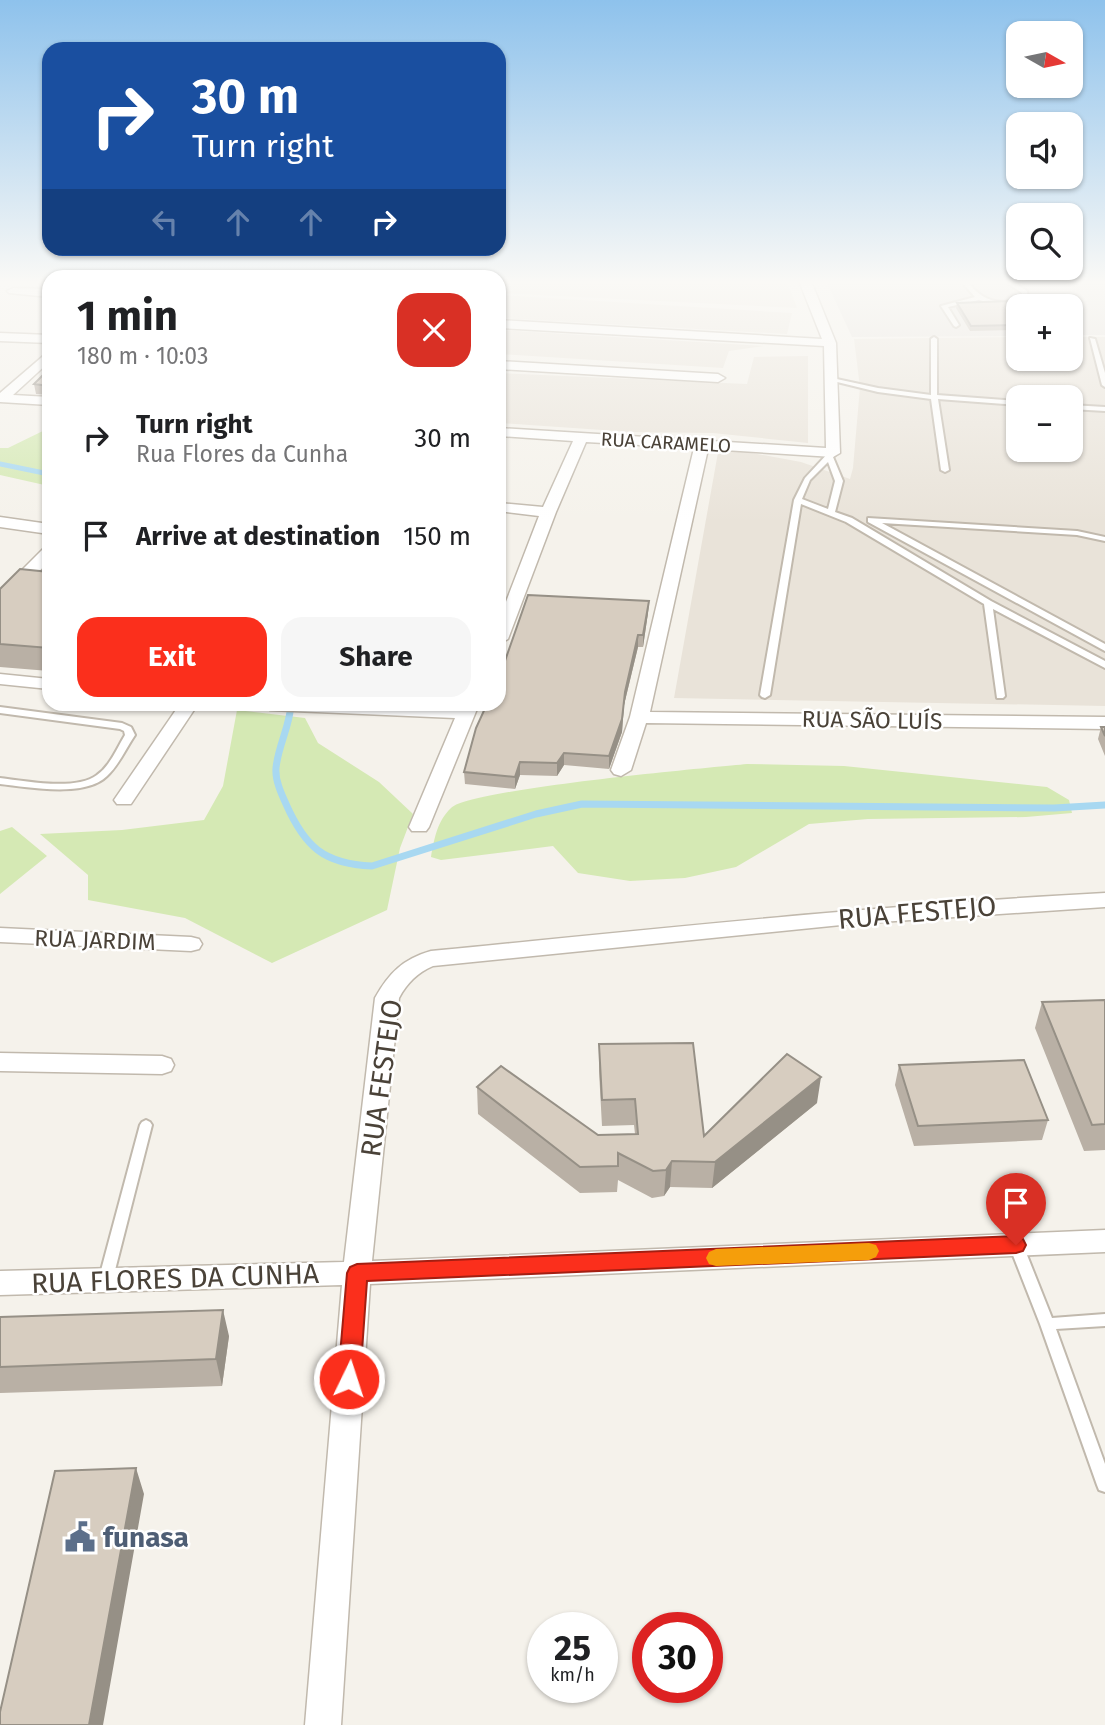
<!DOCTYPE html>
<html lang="en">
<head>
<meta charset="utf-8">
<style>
  :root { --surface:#fff; --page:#f6f6f6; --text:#202124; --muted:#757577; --accent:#fb2f1c }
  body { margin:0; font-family:"Fira Sans",sans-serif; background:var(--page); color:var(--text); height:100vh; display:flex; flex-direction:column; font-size:26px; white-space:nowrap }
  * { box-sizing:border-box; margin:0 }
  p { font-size:23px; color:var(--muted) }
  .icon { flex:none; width:38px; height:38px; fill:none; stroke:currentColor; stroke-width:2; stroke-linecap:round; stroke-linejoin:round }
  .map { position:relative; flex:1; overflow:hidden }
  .details { position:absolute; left:42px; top:270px; width:464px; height:441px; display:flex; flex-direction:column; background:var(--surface); border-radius:21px; box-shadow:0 2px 5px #0004 }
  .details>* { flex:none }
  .hud { position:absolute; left:42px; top:42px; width:464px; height:214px; border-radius:21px; box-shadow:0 2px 5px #0004; background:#1a4fa0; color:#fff; overflow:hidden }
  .needle { width:46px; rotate:99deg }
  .tools { position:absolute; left:1006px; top:21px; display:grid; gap:14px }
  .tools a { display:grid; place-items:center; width:77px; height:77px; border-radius:14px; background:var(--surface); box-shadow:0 2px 5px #0004; font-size:35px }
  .speed { position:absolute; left:527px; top:1612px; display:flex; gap:14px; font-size:35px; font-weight:700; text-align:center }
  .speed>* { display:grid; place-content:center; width:91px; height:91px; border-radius:50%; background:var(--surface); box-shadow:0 2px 5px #0004; line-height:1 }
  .speed small { font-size:18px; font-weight:400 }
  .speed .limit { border:10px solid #d22; background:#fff; color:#111 }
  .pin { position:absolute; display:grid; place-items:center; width:60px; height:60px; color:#fff; margin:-72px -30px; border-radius:50% 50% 50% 0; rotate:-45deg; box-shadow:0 0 7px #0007 }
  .pin .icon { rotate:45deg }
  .me { position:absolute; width:77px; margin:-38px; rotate:4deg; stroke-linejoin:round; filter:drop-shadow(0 0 5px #0008) }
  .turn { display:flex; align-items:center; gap:24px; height:147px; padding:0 35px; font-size:32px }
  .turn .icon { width:91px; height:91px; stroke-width:2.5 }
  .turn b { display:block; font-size:49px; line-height:60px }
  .lanes { display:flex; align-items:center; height:66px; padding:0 35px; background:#0003; justify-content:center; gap:35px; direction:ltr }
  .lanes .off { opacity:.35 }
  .round { display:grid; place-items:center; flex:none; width:74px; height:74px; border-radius:21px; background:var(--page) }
  .summary { display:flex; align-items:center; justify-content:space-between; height:119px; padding:0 35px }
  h1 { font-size:42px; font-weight:700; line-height:52px }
  .cta { display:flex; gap:14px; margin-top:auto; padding:14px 35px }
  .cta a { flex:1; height:80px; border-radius:21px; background:var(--accent); color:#fff; font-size:28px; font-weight:700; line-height:80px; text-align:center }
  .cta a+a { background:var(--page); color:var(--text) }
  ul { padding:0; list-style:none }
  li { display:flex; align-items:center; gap:21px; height:98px; padding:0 35px }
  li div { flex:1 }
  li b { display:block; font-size:26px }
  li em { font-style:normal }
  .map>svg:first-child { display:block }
</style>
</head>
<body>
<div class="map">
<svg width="1105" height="1725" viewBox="0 0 1105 1725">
  <rect width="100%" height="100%" fill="#f5f2eb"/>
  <!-- residential -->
  <path fill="#e9e3d9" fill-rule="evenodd" d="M499,281H787L797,308L499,293Z
    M499,295L792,313L787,334L499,318Z
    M499,330L764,346L729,351L723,368L499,354Z
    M1018,337V359H1071V337H1105V706L674,698L719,447L801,462L850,479L853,468L860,387L854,339ZM1018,397H1071V450H1018Z
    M808,356V443L713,433L631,432L499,423V373L747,384L754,357Z"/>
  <!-- industrial -->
  <path fill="#e5e1dc" d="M826,281H1105V335H1071V306H1018V336L852,337Z"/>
  <!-- green -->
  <path fill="#d5e9b4" d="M49,428V486L0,475V448H8Z
    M237,710L305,718L318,743L379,782L413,814L400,848L387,910L272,963L185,918L88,900V875L40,834L122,830L204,820L223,786Z
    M747,764L844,766L1047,787L1069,800L1072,813L1026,817L868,819L809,824L736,867L685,878L630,881L578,873L553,846L441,860L431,857C434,840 437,821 451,808C471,789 705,768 747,764Z
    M12,827L47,856L0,894V831Z"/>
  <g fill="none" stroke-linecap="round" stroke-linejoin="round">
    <!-- stream-far1 -->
    <path stroke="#a8d8f1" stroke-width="5" d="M0,464L49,474"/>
    <!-- stream -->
    <path stroke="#a8d8f1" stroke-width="7" d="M291,704C290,726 278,746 276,768C275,780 281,793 286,804C305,847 324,864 372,866L536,814L582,804L1054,808L1105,805"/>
    <!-- service casing -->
    <g stroke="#c1b9ad" stroke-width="4">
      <path id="service" d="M961,281H967C981,300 1000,308 1022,296V293L1005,281H1012L1027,291L1028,297L1022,301L1007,304H993L979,300L948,307L959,325L956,327L954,326L941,306L975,297Z
        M934,337L937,339V395L1018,401V405L938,399L949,470L945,472L941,470L931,399L878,392L829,380L832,378L878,388L931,395V339Z
        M1090,338L1095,339L1105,373V387L1102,385Z
        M1071,405L1105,407V411L1071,409Z
        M830,451L837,453L833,457L843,481L835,512L852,518L991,601L1105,661V668L993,609L1005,696L1003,698H997L984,604L846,522L801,504L770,695L765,698L762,697L760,695L794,500L805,478ZM828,462L835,481L828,509L802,499L810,480Z
        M868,518L1077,531L1105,537V541L1077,535L882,523L1105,644V651L868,522Z
        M0,707L122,723L131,727L135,735C126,748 119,765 107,776C85,798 28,787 0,784V778C25,781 76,791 97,775C110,766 117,748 125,735L124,731L120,729L0,713Z
        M146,1120L150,1122L152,1125L113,1278L111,1282L106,1284L101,1282L99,1278L140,1125L142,1122Z
        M1016,1239L1021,1241L1023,1245L1052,1318L1105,1314V1326L1056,1329L1105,1464V1492L1099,1490L1097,1485L1040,1324L1009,1245L1011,1241Z"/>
    </g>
    <!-- minor casing -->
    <g stroke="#c1b9ad" stroke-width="3">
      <path id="minor" d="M799,281H811L836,343L840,453L833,457L708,449L650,712L1105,717V729L646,723L631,770L621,776L614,774L611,770L630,717L694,448L586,442L556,512L508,639L499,644V620L539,516L499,511V503L543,507L573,441L499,436V428L826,448L824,346L499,328V320L822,339Z
        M13,288L49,289V297L9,293L7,291Z
        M0,333L49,335V343L0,341Z
        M49,351V362L13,395L49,397V405L0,402V393Z
        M499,361L718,374L725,378L718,382L499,369Z
        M0,517L49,524V534L0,527Z
        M49,547V561L6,606L0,607V592L43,549Z
        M0,674L49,679V689L0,684Z
        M180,704H198L131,804H117L114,800Z
        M261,704H379L459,707L461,704H479L429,827L426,831H412L409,827L455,718L270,710Z
        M1105,893V907L851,924L433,966C417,973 407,983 399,998L372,1261L1105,1230V1252L370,1284L341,1725H305L342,1285L0,1295V1271L344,1262L375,998C389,973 403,959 431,951C656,929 880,905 1105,893Z
        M0,928L191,937L199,939L202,944L199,949L191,951L0,942Z
        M0,1053L162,1056L171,1059L174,1065L171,1071L162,1074L0,1071Z"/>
    </g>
    <!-- service -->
    <use href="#service" fill="#fff" fill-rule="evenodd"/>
    <!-- minor -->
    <use href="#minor" fill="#fff" fill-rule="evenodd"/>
  </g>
  <!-- wall -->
  <path fill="#b9b0a5" d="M957,303L1018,307V334H1015L1013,330L970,331L956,308Z
    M49,369V395L36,394L34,384Z
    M49,572V671L0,667V589Z
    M649,601L648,613L643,647H638L624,705L622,732L609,769L564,765L557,776L520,775L515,789L465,784L464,772L490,704Z
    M1101,727H1105V756L1098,739Z
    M1105,1000V1150L1084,1151L1035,1028L1042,1002Z
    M599,1044L704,1136L817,1103L712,1188L670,1187L664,1196L652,1198L618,1180L617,1192L580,1193L478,1114L477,1087L598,1135L635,1134L634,1125L602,1126L599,1071Z
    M899,1065L1048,1120L1042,1140L914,1146L895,1085Z
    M0,1317L229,1336L222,1386L0,1393Z"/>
  <!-- shaded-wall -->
  <path fill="#969086" d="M649,601L648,613L643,647V635Z
    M638,635V647L624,705L622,732L609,769V756Z
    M564,753V765L557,776V763Z
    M520,762V775L515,789V777Z
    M821,1077L817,1103L712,1188L715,1162Z
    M672,1161L670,1187L664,1196L666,1170Z
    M223,1310L229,1336L222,1386L216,1359Z
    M136,1468L144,1494L103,1725H89Z"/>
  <!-- building -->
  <path fill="#d7cdc0" stroke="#969086" stroke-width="2" d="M1010,301L1014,307H1018V329H1016L1014,325L971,326L957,303Z
    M49,369V386L34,384Z
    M20,569L49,572V648L0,644V589Z
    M528,595L649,601L643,635H638L625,692L622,719L609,756L564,753L557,763L520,762L515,777L464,772L476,728L487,704H499V678Z
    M1101,727H1105V736Z
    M1105,1000V1124L1092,1125L1042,1002Z
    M693,1043L704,1136L787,1054L821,1077L715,1162L672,1161L666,1170L653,1171L618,1153V1166L580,1167L477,1087L501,1066L598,1135L638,1134L635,1099L602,1100L599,1044Z
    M1024,1060L1048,1120L918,1126L899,1065Z
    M223,1310L216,1359L0,1367V1317Z
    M136,1468L89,1725H0V1712L55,1471Z"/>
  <!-- sky -->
  <linearGradient id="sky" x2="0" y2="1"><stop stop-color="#8ec2ec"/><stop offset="0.54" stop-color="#faf9f6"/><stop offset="1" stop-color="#faf9f6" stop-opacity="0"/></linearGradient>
  <rect width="1105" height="523" fill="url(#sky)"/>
  <!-- route -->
  <path fill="#fb2f1c" stroke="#a31f12" stroke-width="2" d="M1016,1236L1023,1239L1026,1245L1023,1251L1016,1253L367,1281L360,1379L357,1386L349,1389L341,1386L338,1379L347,1273L350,1267L357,1264Z"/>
  <!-- slow -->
  <path fill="#f59e0b" d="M869,1243L876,1245L879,1251L876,1257L869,1260L716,1266L709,1264L706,1258L709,1252L716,1249Z"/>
  <!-- icons -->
  <defs>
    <g id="civic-bare" transform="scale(2.415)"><path d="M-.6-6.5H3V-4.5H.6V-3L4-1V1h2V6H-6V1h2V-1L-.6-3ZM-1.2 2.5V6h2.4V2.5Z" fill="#5c6f8a" stroke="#fff" stroke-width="2.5" paint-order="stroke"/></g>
  </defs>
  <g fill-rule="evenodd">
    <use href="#civic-bare" x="80" y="1537"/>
  </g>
  <g text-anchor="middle" stroke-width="5" stroke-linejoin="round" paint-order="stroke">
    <!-- far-street labels -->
    <g font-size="19" fill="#4a4238" stroke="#fff">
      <text transform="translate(666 442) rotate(3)" y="7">RUA CARAMELO</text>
    </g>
    <!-- street labels -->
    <g font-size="23" fill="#4a4238" stroke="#fff">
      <text transform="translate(872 720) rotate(1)" y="8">RUA SÃO LUÍS</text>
      <text transform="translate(95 940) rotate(2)" y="8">RUA JARDIM</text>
    </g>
    <!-- near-street labels -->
    <g font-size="28" fill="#4a4238" stroke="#fff">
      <text transform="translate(917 912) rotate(-5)" y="10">RUA FESTEJO</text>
      <text transform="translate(381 1078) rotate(-82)" y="10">RUA FESTEJO</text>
      <text transform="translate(175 1278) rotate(-2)" y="10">RUA FLORES DA CUNHA</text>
    </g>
    <!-- near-service labels -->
    <g font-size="28" font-weight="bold" fill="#4e5e75" stroke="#fff" text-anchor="start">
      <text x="103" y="1547">funasa</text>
    </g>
  </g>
</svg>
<div class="tools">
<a><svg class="needle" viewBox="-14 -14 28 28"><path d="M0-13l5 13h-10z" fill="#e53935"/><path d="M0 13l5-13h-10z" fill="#757577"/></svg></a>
<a><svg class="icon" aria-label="sound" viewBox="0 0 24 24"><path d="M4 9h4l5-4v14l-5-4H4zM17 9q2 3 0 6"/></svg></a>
<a><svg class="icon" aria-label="search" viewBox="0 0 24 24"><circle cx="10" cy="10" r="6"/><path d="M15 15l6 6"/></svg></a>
<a>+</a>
<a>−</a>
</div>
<div class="speed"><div>25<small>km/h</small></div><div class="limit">30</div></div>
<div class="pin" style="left:1016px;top:1245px;background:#d93025"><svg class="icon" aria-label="arrive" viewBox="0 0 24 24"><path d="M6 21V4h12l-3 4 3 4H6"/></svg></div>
<svg class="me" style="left:349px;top:1379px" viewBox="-20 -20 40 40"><circle r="17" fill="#fb2f1c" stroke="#fff" stroke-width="3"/><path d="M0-11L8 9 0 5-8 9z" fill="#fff"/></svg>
<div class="hud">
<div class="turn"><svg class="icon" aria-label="right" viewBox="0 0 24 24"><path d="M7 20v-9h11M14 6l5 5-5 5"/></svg><div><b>30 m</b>Turn right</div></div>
<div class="lanes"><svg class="icon off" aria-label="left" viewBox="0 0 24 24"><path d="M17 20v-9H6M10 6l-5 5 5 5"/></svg><svg class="icon off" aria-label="ahead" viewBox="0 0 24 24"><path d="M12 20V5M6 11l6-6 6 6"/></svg><svg class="icon off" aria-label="ahead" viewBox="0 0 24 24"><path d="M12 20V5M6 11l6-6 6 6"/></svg><svg class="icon" aria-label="right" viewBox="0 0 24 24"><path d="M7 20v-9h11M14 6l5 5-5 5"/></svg></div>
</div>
<section class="details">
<div class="summary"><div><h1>1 min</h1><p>180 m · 10:03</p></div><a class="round" style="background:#d93025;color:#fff"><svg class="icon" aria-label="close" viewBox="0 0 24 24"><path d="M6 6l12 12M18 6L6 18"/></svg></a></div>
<ul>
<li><svg class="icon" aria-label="right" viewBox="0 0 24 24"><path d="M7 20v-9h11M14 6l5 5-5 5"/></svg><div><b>Turn right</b><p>Rua Flores da Cunha</p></div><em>30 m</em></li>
<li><svg class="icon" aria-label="arrive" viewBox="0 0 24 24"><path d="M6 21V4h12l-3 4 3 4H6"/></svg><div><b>Arrive at destination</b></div><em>150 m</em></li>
</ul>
<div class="cta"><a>Exit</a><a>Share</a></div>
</section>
</div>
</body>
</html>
